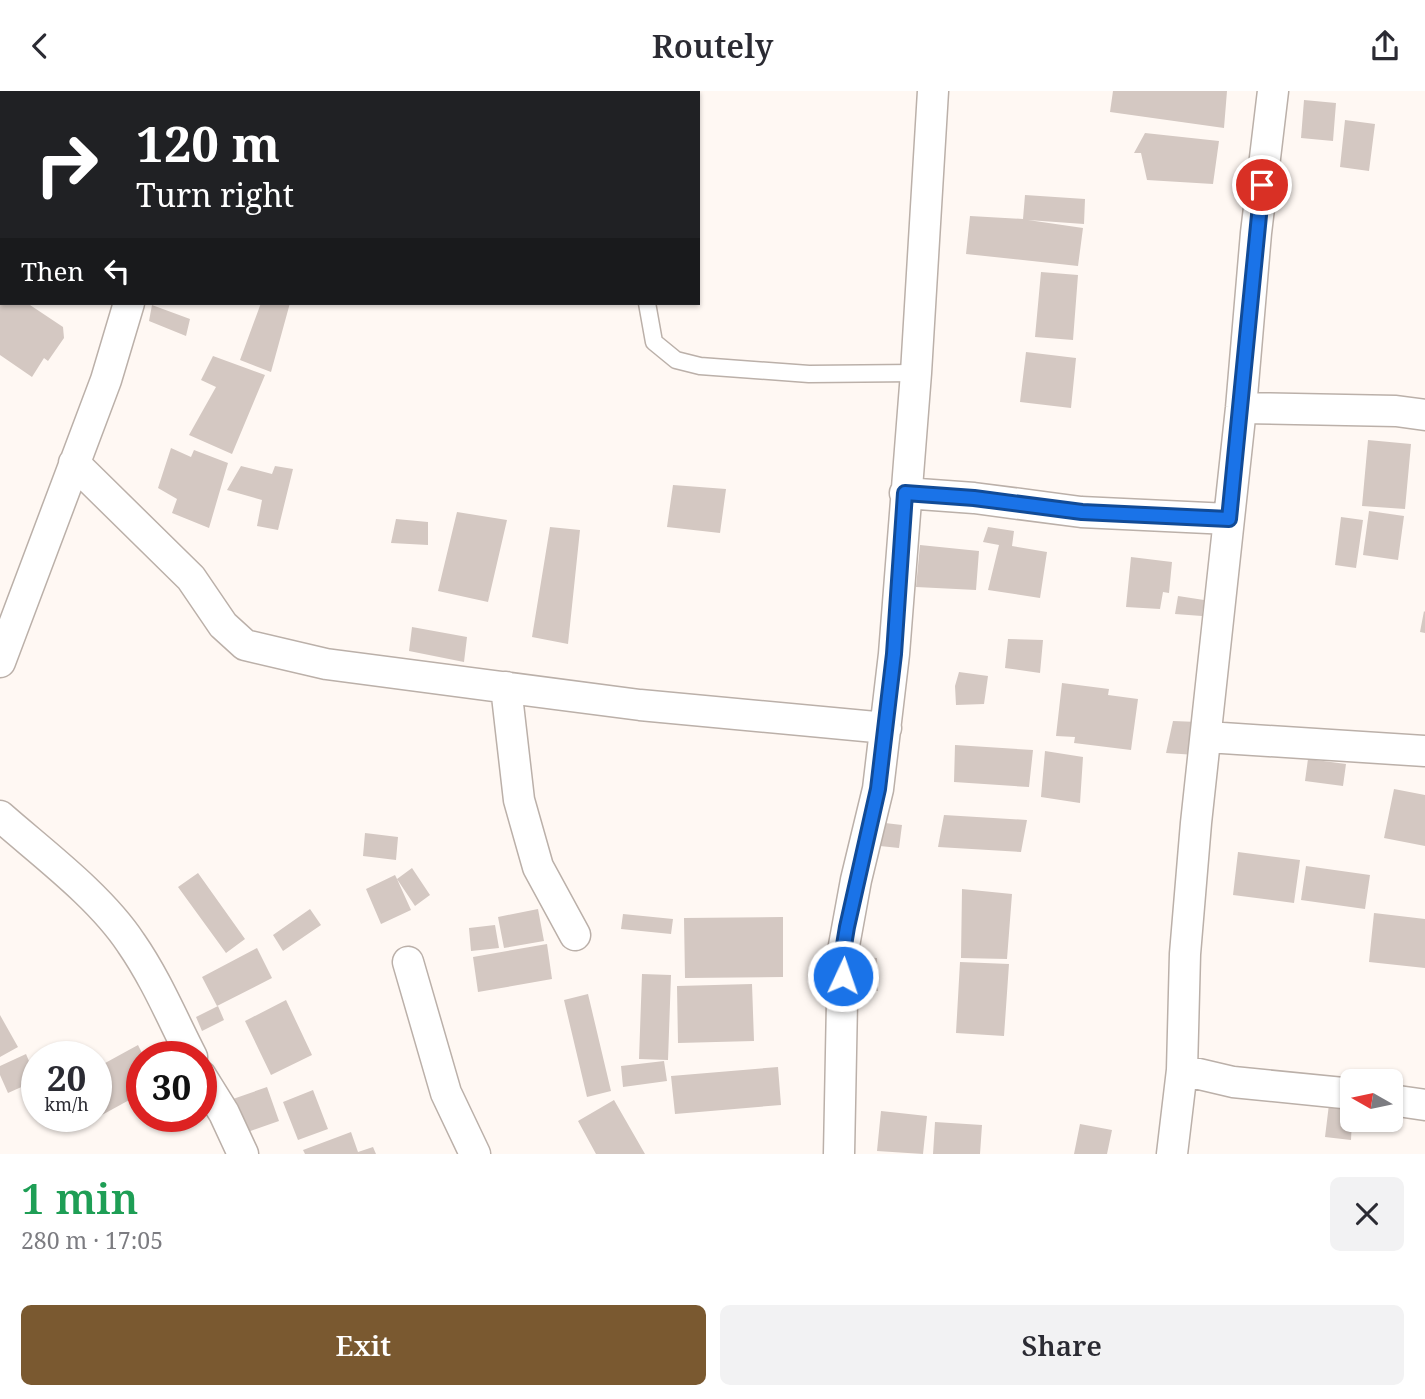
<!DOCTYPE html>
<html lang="en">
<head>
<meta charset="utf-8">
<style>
  :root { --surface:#fff; --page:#f2f2f3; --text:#2b2b33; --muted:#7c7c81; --accent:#7a5930 }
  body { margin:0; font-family:"Noto Serif",serif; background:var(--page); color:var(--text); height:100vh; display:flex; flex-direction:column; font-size:26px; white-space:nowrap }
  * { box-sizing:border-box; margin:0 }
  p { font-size:23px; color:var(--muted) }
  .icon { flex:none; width:38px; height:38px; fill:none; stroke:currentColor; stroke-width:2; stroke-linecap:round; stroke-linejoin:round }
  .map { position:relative; height:1063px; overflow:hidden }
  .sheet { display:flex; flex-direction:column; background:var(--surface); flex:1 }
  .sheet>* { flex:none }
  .hud { position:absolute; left:0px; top:0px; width:700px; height:214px; box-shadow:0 2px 5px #0004; background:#202124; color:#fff; overflow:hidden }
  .needle { width:46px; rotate:279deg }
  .buttons { position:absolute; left:1340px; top:978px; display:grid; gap:14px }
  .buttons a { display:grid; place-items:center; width:63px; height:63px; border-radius:10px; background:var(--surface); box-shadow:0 2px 5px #0004; font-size:35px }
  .speed { position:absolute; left:21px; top:950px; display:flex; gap:14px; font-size:35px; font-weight:700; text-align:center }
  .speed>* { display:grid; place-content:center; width:91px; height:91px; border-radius:50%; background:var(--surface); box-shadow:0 2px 5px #0004; line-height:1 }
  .speed small { font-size:18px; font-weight:400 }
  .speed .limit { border:10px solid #d22; background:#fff; color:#111 }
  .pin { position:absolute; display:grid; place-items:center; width:60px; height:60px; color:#fff; margin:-30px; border:4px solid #fff; border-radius:50%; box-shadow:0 2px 7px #0007 }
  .me { position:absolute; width:77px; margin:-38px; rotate:3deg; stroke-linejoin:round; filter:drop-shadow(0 0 5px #0008) }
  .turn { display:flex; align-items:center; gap:24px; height:147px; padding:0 21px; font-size:32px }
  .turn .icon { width:91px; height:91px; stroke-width:2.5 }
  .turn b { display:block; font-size:49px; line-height:60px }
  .then { display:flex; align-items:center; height:66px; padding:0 21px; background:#0003; gap:14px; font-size:26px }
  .round { display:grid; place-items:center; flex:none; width:74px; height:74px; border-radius:10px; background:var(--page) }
  .summary { display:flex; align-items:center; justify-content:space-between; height:119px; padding:0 21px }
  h1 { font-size:42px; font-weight:600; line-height:52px; color:#1e9e55 }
  .primary-button { display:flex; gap:14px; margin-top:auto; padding:14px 21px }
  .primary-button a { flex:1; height:80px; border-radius:10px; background:var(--accent); color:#fff; font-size:28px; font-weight:600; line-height:80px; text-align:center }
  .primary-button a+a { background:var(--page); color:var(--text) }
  header { display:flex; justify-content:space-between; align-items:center; height:91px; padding:0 21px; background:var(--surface); font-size:32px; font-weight:600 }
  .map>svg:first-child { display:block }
</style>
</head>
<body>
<header><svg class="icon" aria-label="back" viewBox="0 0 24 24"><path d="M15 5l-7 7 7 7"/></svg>Routely<svg class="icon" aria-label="share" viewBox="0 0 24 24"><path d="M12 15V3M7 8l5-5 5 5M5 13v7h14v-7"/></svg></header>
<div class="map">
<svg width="1425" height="1063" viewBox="0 0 1425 1063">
  <rect width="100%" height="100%" fill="#fff8f3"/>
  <!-- building -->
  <path fill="#d4c8c2" d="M1113,0H1227L1224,37L1110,21Z
    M1304,9L1336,12L1333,50L1301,47Z
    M1345,29L1375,33L1369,80L1340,76Z
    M1145,42L1219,50L1213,93L1147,89L1141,62H1134Z
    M1025,104L1085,108L1084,133L1028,129L1083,137L1078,175L966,163L970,125L1023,128Z
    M1041,181L1078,184L1073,249L1035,246Z
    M0,212H27L63,236L64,247L48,270L44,267L32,286L0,264Z
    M261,212H290L271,281L240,269Z
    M152,214L190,228L186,245L149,230Z
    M1026,261L1076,267L1071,317L1020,311Z
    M213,265L265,284L232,363L189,344L216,296L201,289Z
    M1368,349L1411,353L1405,418L1362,415Z
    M171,357L191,366L194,359L228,372L209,437L172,422L177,408L158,397Z
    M241,375L272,383L275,375L293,378L278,439L257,435L262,409L227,399Z
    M673,394L726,398L720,442L667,436Z
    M1369,420L1404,425L1398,469L1363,464Z
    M457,421L507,429L488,511L438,500Z
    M1341,426L1363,429L1356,477L1335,474Z
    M396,428L428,431V454L391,452Z
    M550,436L580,439L568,553L532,546Z
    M988,436L1014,440L1012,455L1047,461L1040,507L988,499L999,454L983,451Z
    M920,454L979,460L976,499L916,496Z
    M1131,466L1172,471L1169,502L1163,501L1160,518L1126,516Z
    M1178,505L1204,509L1202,525L1175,523Z
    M1424,520L1425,521V542L1420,541Z
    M412,536L467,546L464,571L409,560Z
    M1008,548L1043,549L1040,582L1005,577Z
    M959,581L988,585L984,613L956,614L955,595Z
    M1062,592L1109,598L1108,604L1138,608L1131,659L1074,652L1075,646L1056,645Z
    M1173,630L1198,631L1196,664L1166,662Z
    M955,654L1033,659L1029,696L954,691Z
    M1045,660L1083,666L1080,712L1041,706Z
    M1308,668L1346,673L1343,695L1305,690Z
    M1394,698L1425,704V755L1384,747Z
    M944,724L1027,729L1021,761L938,756Z
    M885,732L902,734L899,757L880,755Z
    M365,742L398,746L396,769L363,765Z
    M1238,761L1300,769L1294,812L1233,804Z
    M1306,775L1370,784L1365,818L1301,809Z
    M412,777L430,804L415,815L397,788L411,819L381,833L366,798L395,784L397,788Z
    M198,782L245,848L226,862L178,796Z
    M962,798L1012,803L1007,868L961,867Z
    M310,818L321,834L283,860L273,844Z
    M538,818L544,850L504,857L498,826Z
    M1374,822L1425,828V877L1369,871Z
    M623,823L673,828L671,843L621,838Z
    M783,826V886L685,887L684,827Z
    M495,834L499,857L471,860L469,837Z
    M547,853L552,888L478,901L473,866Z
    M257,857L272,887L217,915L202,886Z
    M854,865L877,867L878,900H852Z
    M960,871L1009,873L1004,945L956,942Z
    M642,883L671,884L668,969L639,968Z
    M752,893L754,950L678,952L677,895Z
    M588,903L611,1000L587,1006L564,909Z
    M286,909L312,964L271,984L245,930Z
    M218,915L224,929L202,940L196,926Z
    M0,924L18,956L0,966Z
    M138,954L144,966H142V1002L91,1030L88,1026H96V977Z
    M26,963L37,989L8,1002L0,984V975Z
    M664,970L667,990L623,996L621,975Z
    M778,976L781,1014L675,1023L671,985Z
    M267,996L279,1030L245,1042L233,1008Z
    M313,999L328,1038L298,1049L283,1011Z
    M1330,1005L1353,1008L1351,1049L1325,1046Z
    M614,1009L645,1063H596L578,1030Z
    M881,1020L927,1025L923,1063L877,1060Z
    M935,1031L982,1034L980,1063H933Z
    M1080,1033L1112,1039L1107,1063H1074Z
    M351,1041L358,1061L373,1056L376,1063H305L303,1059Z"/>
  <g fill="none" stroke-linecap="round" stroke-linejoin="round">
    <!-- lane casing -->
    <g stroke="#bbb0a9" stroke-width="19">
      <path id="lane" d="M647,212L654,251L676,269L700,275L809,283L916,282"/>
    </g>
    <!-- street casing -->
    <g stroke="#bbb0a9" stroke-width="33">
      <path id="street" d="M191,2V0
        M0,81L2,83
        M1241,317L1396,320L1425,324
        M74,372L191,487L223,534L245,554L326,573L640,614L886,637
        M905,402L974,407L1081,421L1229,428
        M0,571L106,289L129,212
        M506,596L519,709L538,776L575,844
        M1207,646L1425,660
        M0,725C42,762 100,805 131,852C156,888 172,927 192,966
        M408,871L446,1002L475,1063
        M1182,979L1233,991L1353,1003
        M201,985L224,1022L243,1063
        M1391,1009L1425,1014
        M839,1063L843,860L856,789L878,698L894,563L916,282L933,0
        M1172,1063L1182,979L1185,863L1196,732L1241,317L1256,142L1273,0"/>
    </g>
    <!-- lane -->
    <use href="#lane" stroke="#fff" stroke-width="16"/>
    <!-- street -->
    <use href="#street" stroke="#fff" stroke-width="30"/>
  </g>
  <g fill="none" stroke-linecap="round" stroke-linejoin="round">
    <!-- route casing -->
    <g stroke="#114b97" stroke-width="18">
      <path id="route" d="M843,885V860L847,836L878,698L894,563L905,402L974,407L1082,421L1229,428L1262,94"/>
    </g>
    <!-- route -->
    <use href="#route" stroke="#1a73e8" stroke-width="12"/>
  </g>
</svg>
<div class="buttons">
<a><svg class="needle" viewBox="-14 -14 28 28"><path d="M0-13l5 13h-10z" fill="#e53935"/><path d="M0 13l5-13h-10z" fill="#7c7c81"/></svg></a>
</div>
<div class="speed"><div>20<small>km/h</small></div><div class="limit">30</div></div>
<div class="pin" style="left:1262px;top:94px;background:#d93025"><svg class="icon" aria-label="arrive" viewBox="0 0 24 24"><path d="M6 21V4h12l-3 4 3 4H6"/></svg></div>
<svg class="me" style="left:843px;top:885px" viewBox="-20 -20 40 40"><circle r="17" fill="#1a73e8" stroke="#fff" stroke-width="3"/><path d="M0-11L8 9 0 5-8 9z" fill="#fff"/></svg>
<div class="hud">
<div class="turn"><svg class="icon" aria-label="right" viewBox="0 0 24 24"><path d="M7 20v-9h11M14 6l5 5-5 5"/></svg><div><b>120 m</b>Turn right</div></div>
<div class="then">Then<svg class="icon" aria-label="left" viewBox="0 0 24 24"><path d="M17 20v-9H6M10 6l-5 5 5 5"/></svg></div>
</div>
</div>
<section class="sheet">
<div class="summary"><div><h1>1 min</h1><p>280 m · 17:05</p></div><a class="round"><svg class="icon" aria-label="close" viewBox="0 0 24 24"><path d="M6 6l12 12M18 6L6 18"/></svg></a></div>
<div class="primary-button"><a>Exit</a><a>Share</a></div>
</section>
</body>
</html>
